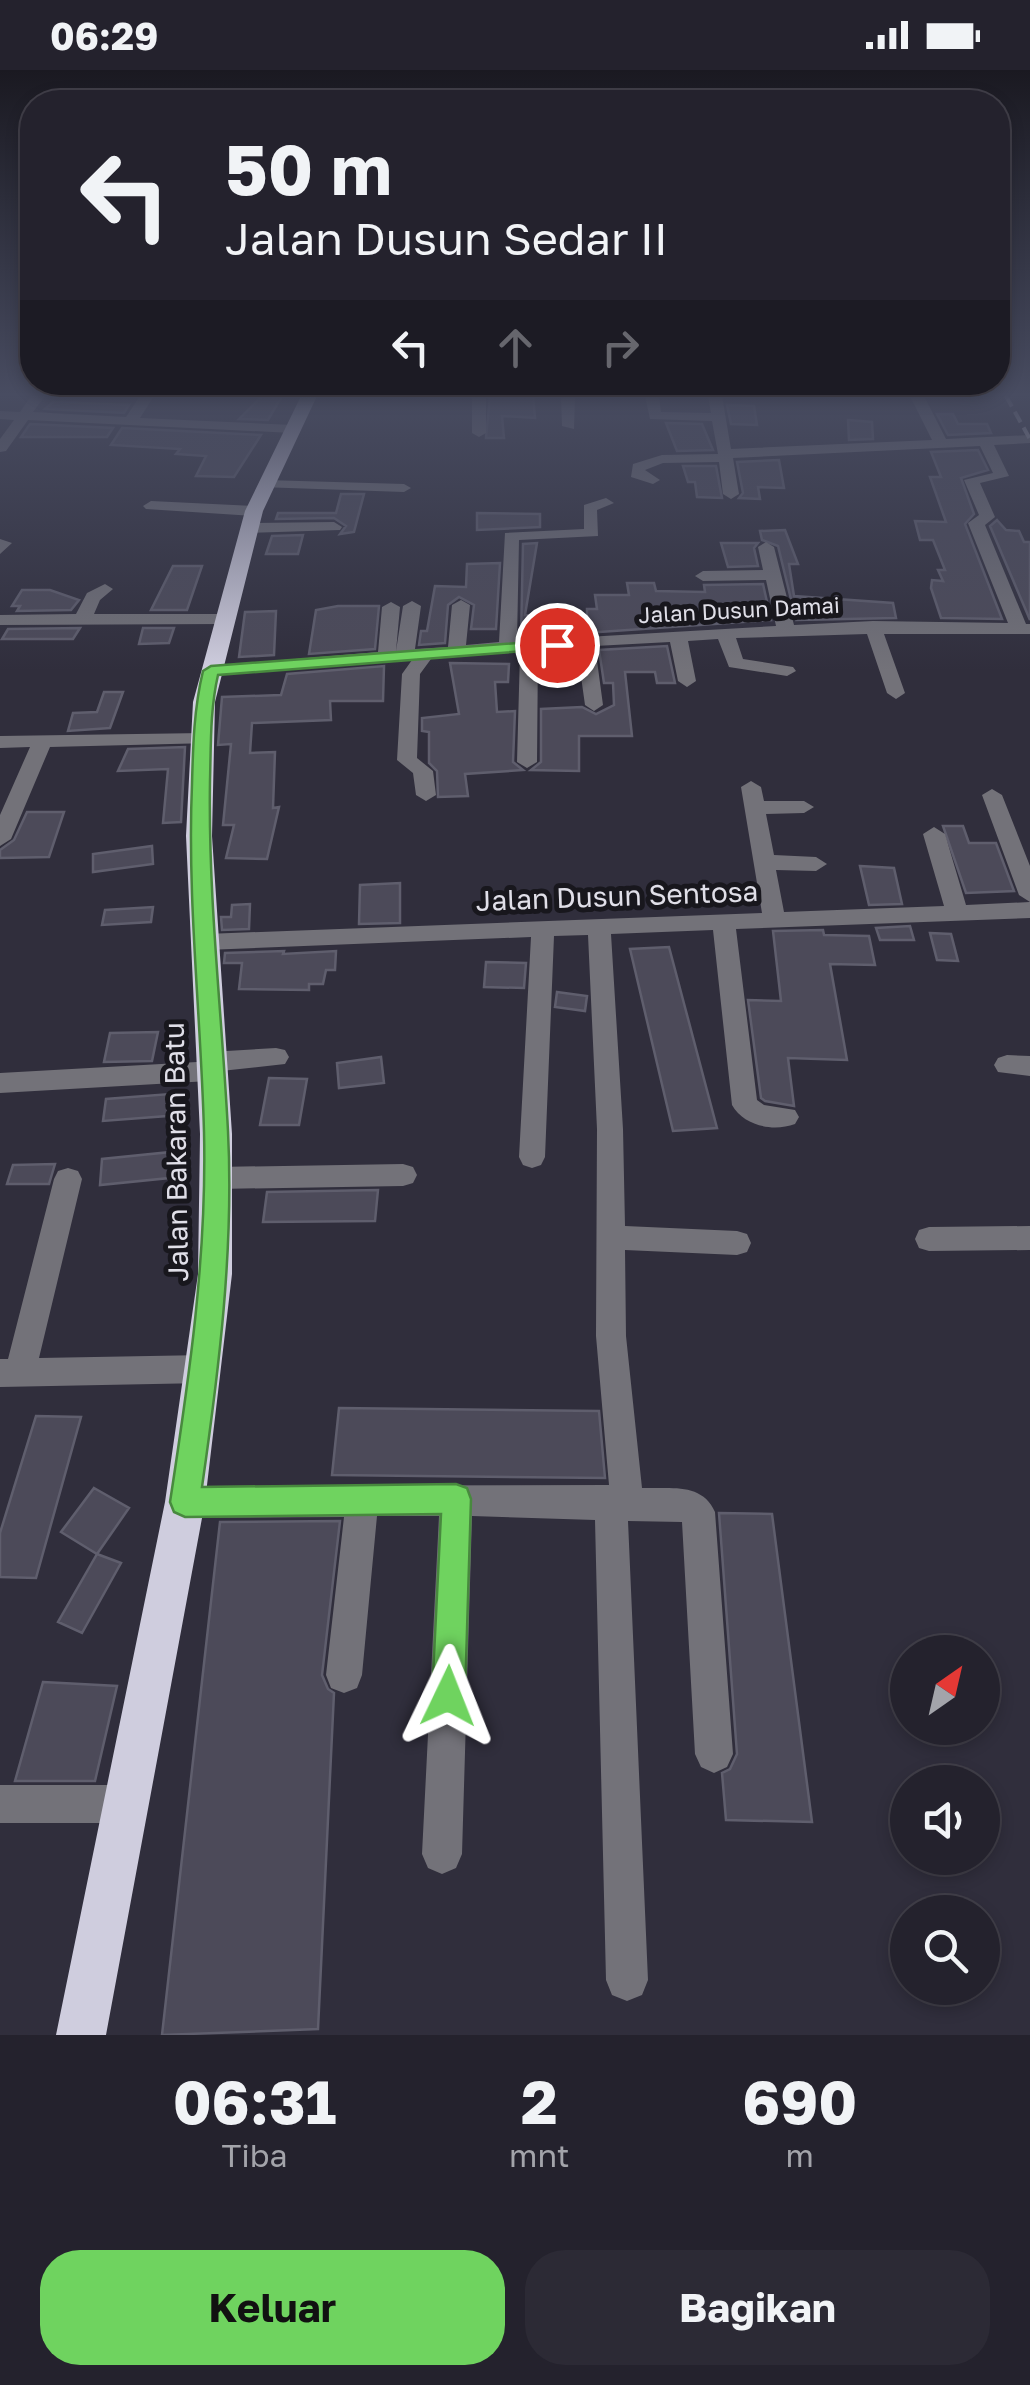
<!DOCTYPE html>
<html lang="id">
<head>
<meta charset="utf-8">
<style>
  :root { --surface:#24222d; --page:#2c2a35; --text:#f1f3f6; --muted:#a3a4aa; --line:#413f49; --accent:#6fd35f }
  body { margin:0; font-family:"Golos Text",sans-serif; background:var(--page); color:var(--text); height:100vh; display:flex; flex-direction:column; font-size:38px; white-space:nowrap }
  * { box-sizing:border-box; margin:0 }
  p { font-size:32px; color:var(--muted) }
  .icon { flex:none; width:55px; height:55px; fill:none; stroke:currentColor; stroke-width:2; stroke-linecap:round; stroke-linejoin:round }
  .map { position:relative; height:1965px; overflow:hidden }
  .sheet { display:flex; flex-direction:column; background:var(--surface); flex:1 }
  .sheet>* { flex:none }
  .top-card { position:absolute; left:20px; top:20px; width:990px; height:305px; border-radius:40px; box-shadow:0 5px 15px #0003,0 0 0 2px var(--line); background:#24222d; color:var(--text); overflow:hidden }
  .needle { width:65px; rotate:34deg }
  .fabs { position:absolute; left:890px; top:1565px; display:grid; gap:20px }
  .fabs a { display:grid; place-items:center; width:110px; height:110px; border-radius:50%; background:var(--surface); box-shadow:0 5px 15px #0003,0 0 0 2px var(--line); font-size:50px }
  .pin { position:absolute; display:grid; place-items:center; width:85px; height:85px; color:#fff; margin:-42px; border:5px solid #fff; border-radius:50%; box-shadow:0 2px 10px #0007 }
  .me { position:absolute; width:110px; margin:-55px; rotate:2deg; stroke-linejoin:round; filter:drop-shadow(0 0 8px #0008) }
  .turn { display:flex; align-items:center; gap:35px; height:210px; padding:0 40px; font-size:45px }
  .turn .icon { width:130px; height:130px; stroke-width:2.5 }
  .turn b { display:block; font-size:70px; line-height:85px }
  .lanes { display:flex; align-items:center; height:95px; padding:0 40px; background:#0003; justify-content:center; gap:50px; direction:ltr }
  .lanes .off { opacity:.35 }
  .eta { display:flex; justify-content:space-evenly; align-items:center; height:170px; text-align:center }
  .eta b { font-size:60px; font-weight:700; line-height:70px }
  .button { display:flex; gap:20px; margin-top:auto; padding:20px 40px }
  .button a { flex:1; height:115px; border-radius:40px; background:var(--accent); color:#111; font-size:40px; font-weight:700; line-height:115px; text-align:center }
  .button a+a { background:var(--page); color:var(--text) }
  .status { display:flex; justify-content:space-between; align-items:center; height:70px; padding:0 50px; background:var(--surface); direction:ltr }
  .status svg { height:28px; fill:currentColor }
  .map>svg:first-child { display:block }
</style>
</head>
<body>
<div class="status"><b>06:29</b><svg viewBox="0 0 49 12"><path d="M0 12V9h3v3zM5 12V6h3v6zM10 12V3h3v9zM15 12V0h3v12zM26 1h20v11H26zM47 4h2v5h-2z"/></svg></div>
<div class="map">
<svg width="1030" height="1965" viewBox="0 0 1030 1965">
  <rect width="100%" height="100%" fill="#302e3c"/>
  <!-- building -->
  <path fill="#4c4a59" stroke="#5f5e6d" stroke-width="2.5" d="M262,326H282L268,350L239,349Z
    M490,326H533L535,348L502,346L504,368H486Z
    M53,332L129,335L124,343L45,339Z
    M727,335L754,336L757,355L731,354Z
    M937,344H953L958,354H987L991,363L948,365Z
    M848,350L872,352L873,369L849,370Z
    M666,353L702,354L713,380L677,381Z
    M30,354L113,358L107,367H21Z
    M122,358L261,365L234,407L196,406L206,386L176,384L180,379L111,375Z
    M978,380L988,400L961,408L974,444L965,454L1002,549L941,548L931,518L932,510L943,511L938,500H945L933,470H920L915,451L946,452L930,407H941L931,382Z
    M779,390L784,418L758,417L760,429L739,428L743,423L737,392Z
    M683,396H716L722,428L697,427L695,412H688Z
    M341,424H364L354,462L340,464L346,456L334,448L276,449L278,443H336Z
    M477,443L540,444V457L477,460Z
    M997,450L1006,460L1019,461L1024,472H1030V550L990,456Z
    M785,460L798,494H789L794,526L893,533L896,548L796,550L778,476L762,470L760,461Z
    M303,465L298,484H266L272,466Z
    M537,473L525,545L587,546V539H597L595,525H629L627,513H654L656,521L705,522L704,515L763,514L771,550L585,563L527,560L526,567H521L523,474Z
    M721,473H758L754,478L758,496L728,497Z
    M500,493L496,559H471L474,535L459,527L448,535L445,573L419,575L421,561H427L435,516L466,517L467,494Z
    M173,496H202L187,540H151Z
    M22,520H50L79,530L71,540L17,541L20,536H12Z
    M338,536H379L375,579L309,584L316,540Z
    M276,541L274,585L239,587L245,542Z
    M80,558L73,569H2L8,559Z
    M143,558H174L169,573L139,574Z
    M667,576L675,613H657L655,602H625L632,666H579V701L531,700L541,692V639L582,637L596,644L614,635L613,613H604L599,580Z
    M450,593L509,594L508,612H495L497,642L515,641L513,692L523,700L465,704L468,726L438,727L437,701L429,693V662L422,661V648L459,644Z
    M384,596L383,631H330L331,650L252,653L250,683L275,682L273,738L279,737L267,789L226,788L234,755H223L231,674L218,675L222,627L281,625L287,604Z
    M104,622H123L110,658L68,661L73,643L97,642Z
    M185,677L181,752L163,753L168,699L118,701L128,679Z
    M27,742H64L49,787L0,788V780L14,770Z
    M943,756H963L969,773H996L1014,821L966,823Z
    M152,776L153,794L93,802V784Z
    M860,796L894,798L902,834L869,835Z
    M400,813V853L359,854L360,815Z
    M250,834L249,859L222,860L221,847H231L232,835Z
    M153,837L151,852L102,855L105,840Z
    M910,856L914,870H880L876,858Z
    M823,860L824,865L869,866L875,895L830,894L847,990L788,988L794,1036L765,1031L761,1028L748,930L781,931L773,861Z
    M930,863L951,864L958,891L937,890Z
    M669,877L717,1058L673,1061L630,879Z
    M284,881L283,884L336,881L335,900H326L323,914H309V920L239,919L242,893H224L225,883Z
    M486,892L526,893L524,918L484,917Z
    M557,922L587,926L585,941L555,937Z
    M158,962L152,991L104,992L110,963Z
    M381,987L384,1013L339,1018L337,993Z
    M269,1008L307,1009L299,1055H260Z
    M170,1024L167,1046L103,1051L106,1029Z
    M171,1082L169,1108L100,1115L102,1089Z
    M55,1094L49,1114H7L13,1095Z
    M378,1120L375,1151L263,1152L267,1122Z
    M339,1338L599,1341L605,1408L332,1405Z
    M36,1346L81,1347L36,1508L0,1507V1463Z
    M94,1418L129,1438L97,1484L61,1462Z
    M719,1443L772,1444L812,1752L726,1750L722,1703L730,1699L737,1684Z
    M340,1451L322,1605L328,1619L334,1623L318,1959L162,1965L220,1452Z
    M97,1484L121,1493L82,1563L58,1552Z
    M43,1612L117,1616L95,1711H15Z"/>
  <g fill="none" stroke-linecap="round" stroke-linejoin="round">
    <!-- minor -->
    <path fill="#737279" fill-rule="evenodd" d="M31,326H45L33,342L126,347L140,326H154L140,348L293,355L300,359L293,363L28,350L6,381L0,382V369L14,350L0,349V341L20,342Z
      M472,326H486V363L479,367L472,363Z
      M561,326H575L574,359L562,356Z
      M645,326H659L661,342L711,343L708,326H722L731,379L932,370L910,326H924L946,369L1030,365V373L994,375L1009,406L980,413L995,447L985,455L1026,554H1030V564H884L905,623L896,629L887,623L867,564L736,568L743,589L793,597L796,601L787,606L729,597L718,569L688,571L696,611L687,617L678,611L670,572L595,576L603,635L594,641L585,635L577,578L538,580L537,692L527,698L517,692L520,582L431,589L420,604L417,688L433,701L436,725L426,731L416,725L413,703L397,690L402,604L412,590L211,606L202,601L211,596L378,582L382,537L391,532L400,537L396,581L403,536L412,531L421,536L415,579L448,577L452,535L461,530L470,535L466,575L499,572L505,463L584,459V435L606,428L614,433L597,440L598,466L519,470L517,571L776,556L766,510L703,511L695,506L703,501L763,500L758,477L766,472L774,477L794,555L873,551L1008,553L968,453L979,445L964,410L993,403L980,376L733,388L739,424L731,429L723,424L719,392L663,393L645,400L660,410L653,414L631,407L633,394L662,385L718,384L712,351L650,349Z
      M265,410L404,414L411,418L404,422L260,417V411Z
      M151,431L254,436L262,441L254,446L146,439L143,436Z
      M334,452L342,457L340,460L249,463L241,458L249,453Z
      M0,469L12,473L0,484Z
      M105,514L113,519L100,530L94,544H223L232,549L223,554L0,555V545L76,544L87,523Z
      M204,663L211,665V673L50,677L11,769L0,776V745L30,677L0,678V666Z
      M751,711L761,717L764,731H804L814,737L804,743L766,744L774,785L816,787L827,794L816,801L776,800L784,842L944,836L923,764L934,757L945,764L966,835L1030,832L1019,825L982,725L992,719L1002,725L1030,796V848L736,859L757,1030L764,1035L795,1040L799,1047L795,1054C773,1062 744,1056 732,1035L713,860L611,864L623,1059L625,1156L737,1161L747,1164L751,1173L747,1182L737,1185L625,1180L626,1266L642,1418C670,1419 702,1412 715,1442L733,1684L727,1697L714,1703L701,1697L695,1684L682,1452L628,1451L648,1910L642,1925L627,1931L612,1925L606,1910L595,1450L472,1446L462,1784L456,1798L442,1804L428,1798L422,1784L439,1446H377L362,1605L357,1618L344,1623L331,1618L326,1605L344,1447L185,1448L173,1444L169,1432L173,1420L185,1416L609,1415L596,1266L597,1059L588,865L554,866L545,1087L541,1095L532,1098L523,1095L519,1087L531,867L206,880L194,872L206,864L762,843L741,717Z
      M276,978L285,980L289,987L285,994L221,1001L218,1008L209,1011L0,1023V1003L197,992L201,985L210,982Z
      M1007,985L1030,986V1006L998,1002L994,995L998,988Z
      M403,1094L413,1097L417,1105L413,1113L403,1116L217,1119L207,1116L203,1108L207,1100L217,1097Z
      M68,1098L78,1101L82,1109L39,1288L205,1285L216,1289L220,1299L216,1309L205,1313L0,1317V1289H8L54,1109L58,1101Z
      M1030,1156V1180L929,1181L919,1178L915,1169L919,1160L929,1157Z
      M0,1715H124L138,1720L143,1734L138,1748L124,1753H0Z"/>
    <!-- highway -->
    <path fill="#cfcdde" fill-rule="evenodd" d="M301,326H317L263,441L215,632L212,766L232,1064V1204L205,1432L106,1965H56L165,1432L198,1204L200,1064L186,766L193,632L245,441Z"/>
    <!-- rail -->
    <path stroke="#b8b7c1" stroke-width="4" stroke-dasharray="12 6" stroke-linecap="butt" d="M1006,326L1030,369"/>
  </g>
  <!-- sky -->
  <linearGradient id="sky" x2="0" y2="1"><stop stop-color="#1a1921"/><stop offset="0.54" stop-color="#484c61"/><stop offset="1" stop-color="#484c61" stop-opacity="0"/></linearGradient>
  <rect width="1030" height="601" fill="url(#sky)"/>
  <!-- route -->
  <path fill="#6fd35f" stroke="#48893e" stroke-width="2.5" d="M557,570L563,571V578L218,605C210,640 211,675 210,711C208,828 222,944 228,1061C234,1180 219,1299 202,1417L456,1414L467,1418L471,1429L465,1626L460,1638L448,1643L437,1638L432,1626L441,1444L185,1447L174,1442L170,1432C189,1309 207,1187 204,1062C201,946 187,830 192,714C193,675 194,638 203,601L211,596Z"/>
  <g text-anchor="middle" stroke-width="10" stroke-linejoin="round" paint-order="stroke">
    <!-- far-street labels -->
    <g font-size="22" fill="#e0dfe8" stroke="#18171d">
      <text transform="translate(739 540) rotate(-3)" y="8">Jalan Dusun Damai</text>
    </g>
    <!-- street labels -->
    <g font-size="28" fill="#e0dfe8" stroke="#18171d">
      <text transform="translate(617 826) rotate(-2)" y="10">Jalan Dusun Sentosa</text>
      <text transform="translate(176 1082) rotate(-91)" y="10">Jalan Bakaran Batu</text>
    </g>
  </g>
</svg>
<div class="fabs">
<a><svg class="needle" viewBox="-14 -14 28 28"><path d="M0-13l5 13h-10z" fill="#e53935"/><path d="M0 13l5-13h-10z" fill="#a3a4aa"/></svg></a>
<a><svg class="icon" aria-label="sound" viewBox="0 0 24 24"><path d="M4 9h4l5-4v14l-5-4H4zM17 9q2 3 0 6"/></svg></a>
<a><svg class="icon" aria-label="search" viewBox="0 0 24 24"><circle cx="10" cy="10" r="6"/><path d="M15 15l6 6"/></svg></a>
</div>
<div class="pin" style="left:557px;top:575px;background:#d93025"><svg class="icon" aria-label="arrive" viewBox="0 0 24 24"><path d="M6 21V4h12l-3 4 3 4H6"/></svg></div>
<svg class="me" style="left:448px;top:1626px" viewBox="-20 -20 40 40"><path d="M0-17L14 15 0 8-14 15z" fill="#6fd35f" stroke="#fff" stroke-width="4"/></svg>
<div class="top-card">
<div class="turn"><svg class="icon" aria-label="left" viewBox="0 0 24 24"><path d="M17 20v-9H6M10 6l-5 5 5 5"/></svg><div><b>50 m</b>Jalan Dusun Sedar II</div></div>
<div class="lanes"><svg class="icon" aria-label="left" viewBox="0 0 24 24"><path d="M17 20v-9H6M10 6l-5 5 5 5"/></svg><svg class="icon off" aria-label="ahead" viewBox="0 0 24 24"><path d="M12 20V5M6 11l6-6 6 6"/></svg><svg class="icon off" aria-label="right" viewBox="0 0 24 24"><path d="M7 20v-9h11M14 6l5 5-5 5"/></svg></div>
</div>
</div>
<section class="sheet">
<div class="eta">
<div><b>06:31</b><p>Tiba</p></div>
<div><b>2</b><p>mnt</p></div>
<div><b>690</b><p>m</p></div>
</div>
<div class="button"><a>Keluar</a><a>Bagikan</a></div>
</section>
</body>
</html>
